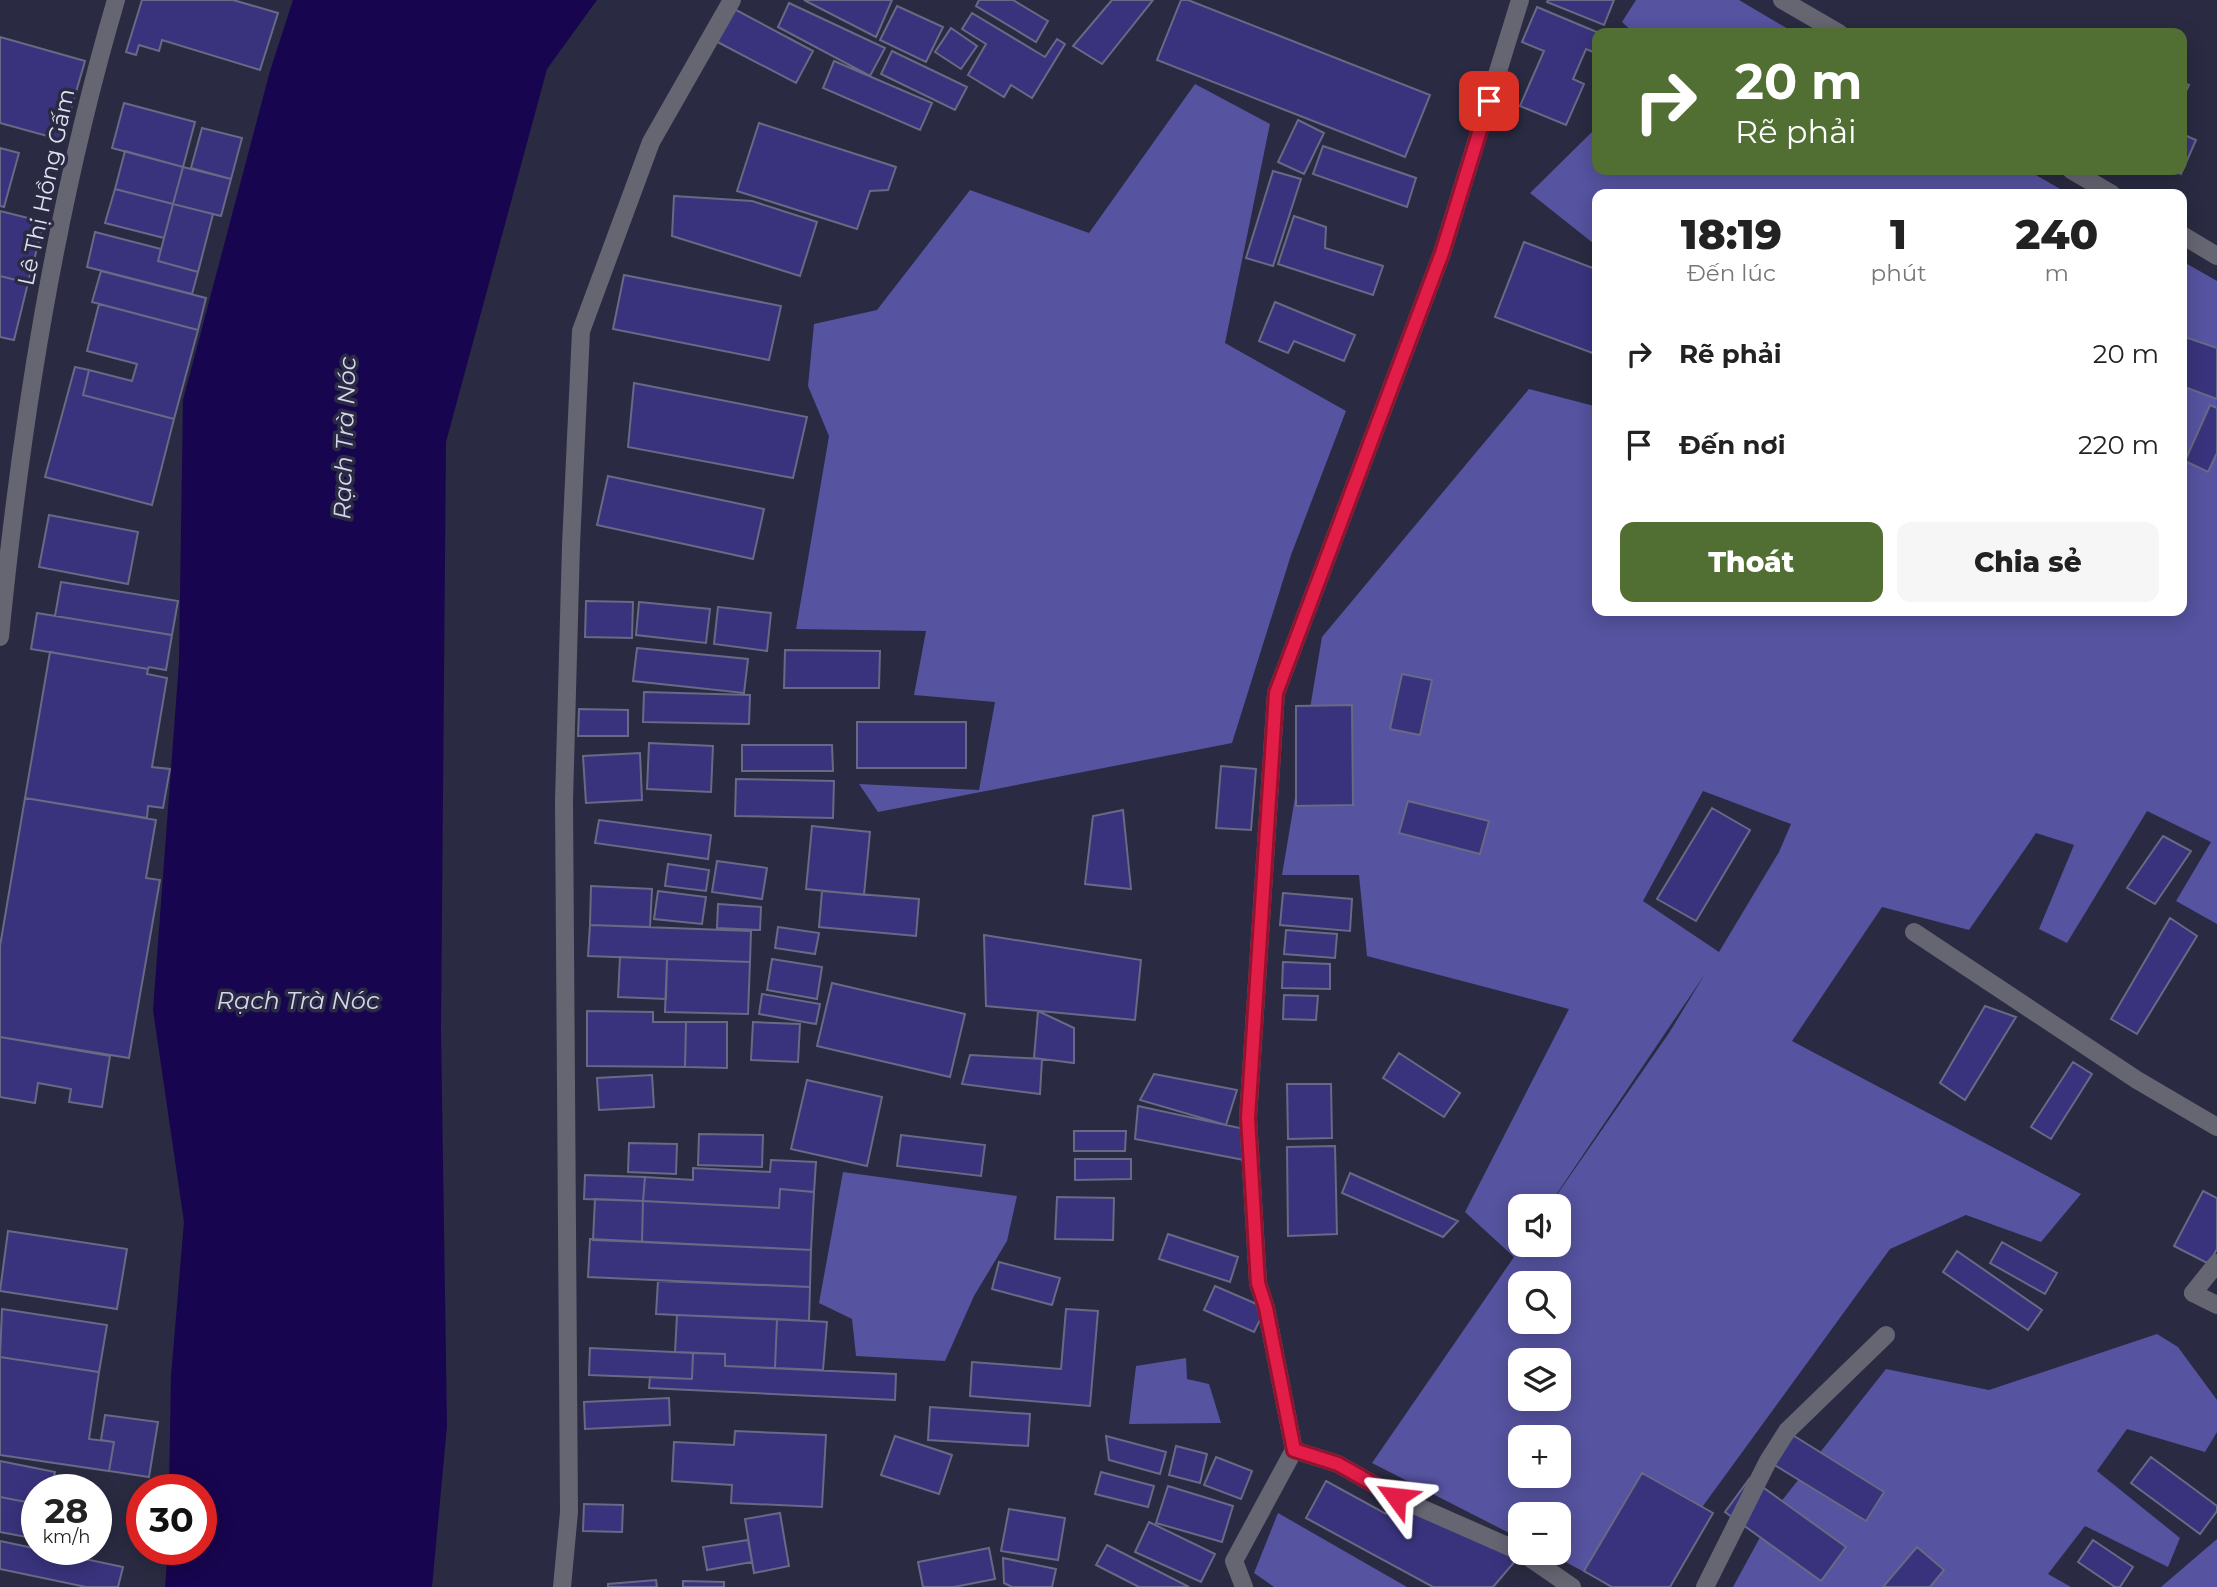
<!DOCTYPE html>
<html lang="vi">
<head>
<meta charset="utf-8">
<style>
  :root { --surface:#fff; --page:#f6f6f6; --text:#222; --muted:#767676; --accent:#516f33 }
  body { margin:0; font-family:Montserrat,sans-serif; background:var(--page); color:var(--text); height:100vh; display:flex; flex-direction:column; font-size:26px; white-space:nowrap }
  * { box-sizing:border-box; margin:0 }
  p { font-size:23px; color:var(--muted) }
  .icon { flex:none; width:38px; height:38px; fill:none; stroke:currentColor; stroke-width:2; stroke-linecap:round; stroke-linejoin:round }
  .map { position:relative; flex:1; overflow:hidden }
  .sheet { position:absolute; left:1592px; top:189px; width:595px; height:427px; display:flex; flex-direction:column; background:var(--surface); border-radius:14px; box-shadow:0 4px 18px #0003 }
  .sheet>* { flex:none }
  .guide { position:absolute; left:1592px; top:28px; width:595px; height:147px; border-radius:14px; box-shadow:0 4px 18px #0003; background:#516f33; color:#fff; overflow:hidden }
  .controls { position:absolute; left:1508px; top:1194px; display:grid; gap:14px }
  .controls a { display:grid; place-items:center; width:63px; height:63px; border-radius:14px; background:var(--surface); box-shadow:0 4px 18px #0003; font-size:35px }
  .speed { position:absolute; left:21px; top:1474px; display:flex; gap:14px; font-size:35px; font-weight:700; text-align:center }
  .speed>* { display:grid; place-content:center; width:91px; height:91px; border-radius:50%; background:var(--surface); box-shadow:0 4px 18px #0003; line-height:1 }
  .speed small { font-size:18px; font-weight:400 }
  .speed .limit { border:10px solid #d22; background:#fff; color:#111 }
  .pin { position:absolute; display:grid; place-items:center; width:60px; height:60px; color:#fff; margin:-30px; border-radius:14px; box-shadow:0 4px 10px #0006 }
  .me { position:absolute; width:77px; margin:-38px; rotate:300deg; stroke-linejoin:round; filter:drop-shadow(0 0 5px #0008) }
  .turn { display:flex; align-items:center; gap:24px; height:147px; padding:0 28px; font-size:32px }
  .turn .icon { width:91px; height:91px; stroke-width:2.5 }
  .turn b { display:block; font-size:49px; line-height:60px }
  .eta { display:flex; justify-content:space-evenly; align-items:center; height:119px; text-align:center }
  .eta b { font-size:42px; font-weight:800; line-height:49px }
  .cta { display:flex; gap:14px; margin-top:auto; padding:14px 28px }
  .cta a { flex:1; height:80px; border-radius:14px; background:var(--accent); color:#fff; font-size:28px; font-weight:800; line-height:80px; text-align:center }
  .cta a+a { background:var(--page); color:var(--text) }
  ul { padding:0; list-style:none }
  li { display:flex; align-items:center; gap:21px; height:91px; padding:0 28px }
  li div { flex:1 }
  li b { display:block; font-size:26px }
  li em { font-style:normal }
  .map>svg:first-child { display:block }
</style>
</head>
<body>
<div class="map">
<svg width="2217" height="1587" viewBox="0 0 2217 1587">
  <rect width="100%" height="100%" fill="#2a2a42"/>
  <!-- forest -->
  <path fill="#5653a0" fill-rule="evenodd" d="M1636,0H1739L1795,33H1634L1622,22Z
    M1195,84L1270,124L1225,343L1346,411L1291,555L1232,743L878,812L859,784L979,790L995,702L914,695L926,631L796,629L829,436L808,386L814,324L877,310L970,190L1089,233Z
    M1598,126V170H2027L2069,194H1598V247L1530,193Z
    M2182,261L2217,281V924L2176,901L2211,842L2147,811L2067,943L2039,929L2074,845L2036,833L1969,930L1882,907L1792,1041L2081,1194L2041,1242L1966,1215L1890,1249L1644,1587H1612L1547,1552H1559V1514H1521V1539L1372,1463L1514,1257L1465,1212L1569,1009L1367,956L1359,875H1282L1322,637L1529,389L1598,407V611H2182ZM1703,791L1791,824L1779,852L1719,952L1643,901ZM1705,974L1669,1033L1556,1196V1195ZM1521,1206H1559V1244H1521ZM1521,1283H1559V1321H1521ZM1521,1360H1559V1398H1521ZM1521,1437H1559V1475H1521Z
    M843,1172L1017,1196L1007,1241L974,1296L945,1361L856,1356L852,1319L819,1303Z
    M2157,1334L2178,1347L2217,1400V1432L2205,1452L2127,1429L2097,1471L2180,1538L2168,1567L2085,1526L2048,1574L2071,1587H1733L1776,1508L1886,1369L1989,1390Z
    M1186,1358L1187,1379L1209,1384L1221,1423L1129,1424L1136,1366Z
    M1278,1513L1407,1587H1274L1254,1573Z
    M2217,1539V1587H2161Z"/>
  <!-- water -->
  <path fill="#18054f" d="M293,0H597L547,69L446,442L441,1030L447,1426L432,1587H165L168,1549H201V1489H169L171,1376L184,1222L153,1010L179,662L183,400L270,71Z"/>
  <!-- building -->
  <path fill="#39337d" stroke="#686985" stroke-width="2" d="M142,0H233L278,13L260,70L162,40L159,51L139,45L136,55L126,52Z
    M804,0H892L876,37Z
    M979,0H1013L1048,21L1036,42L976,6Z
    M1112,0H1153L1102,64L1073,46Z
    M1181,0H1188L1430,95L1405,157L1157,60Z
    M1548,0H1614L1604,25L1547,2Z
    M723,3L813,51L796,83L706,36Z
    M789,3L885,48L870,76L778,27Z
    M897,6L943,27L926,62L880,40Z
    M1537,7L1599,33L1598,54L1586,49L1573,79L1584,84L1566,125L1520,106L1544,51L1522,42Z
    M972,13L1045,57L1057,39L1065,44L1032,98L1011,85L1004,97L968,75L986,44L962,29Z
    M951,28L977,46L961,69L935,52Z
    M0,37L85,61L62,140L0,123Z
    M892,51L967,87L955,110L881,74Z
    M834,61L932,103L920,130L823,88Z
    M2182,82L2189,85L2182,99Z
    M124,103L195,122L183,167L112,148Z
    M1298,120L1324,133L1304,174L1278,162Z
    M759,123L896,167L888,190L870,191L857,229L737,191Z
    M202,128L242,138L231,179L191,168Z
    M2182,134L2196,140L2181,174L2170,170H2182Z
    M1323,146L1416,178L1407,207L1313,174Z
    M0,148L19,153L4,207L0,206Z
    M125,151L183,167L173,204L115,189Z
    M183,167L231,179L221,216L173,204Z
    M1273,171L1301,179L1273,266L1246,258Z
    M115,189L173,204L164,238L105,223Z
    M674,196L752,201L817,222L800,276L672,236Z
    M173,204L213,214L198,272L158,261Z
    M0,211L44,222L28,283L0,276Z
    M1294,216L1326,227L1325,248L1383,266L1373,295L1278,264Z
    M95,232L161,249L158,261L198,272L192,294L87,267Z
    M1524,242L1598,270V355L1495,317Z
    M101,271L206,298L198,330L92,302Z
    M624,275L781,306L769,360L613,329Z
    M0,276L28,283L14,340L0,337Z
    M1275,302L1355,335L1344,361L1294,341L1288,353L1259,341Z
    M99,304L198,330L174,419L83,395L89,370L132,381L137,364L87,351Z
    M2182,336L2217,348V399L2182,386Z
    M75,367L89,370L83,395L174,419L152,505L45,477Z
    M634,383L807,417L793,478L628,447Z
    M2210,405L2217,408V453L2208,472L2185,461Z
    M608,476L764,509L753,559L597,525Z
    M49,515L138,532L128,584L39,567Z
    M61,582L178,601L172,635L55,616Z
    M586,601L633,602L632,638L585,637Z
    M639,602L710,609L706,643L636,635Z
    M718,607L771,613L767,651L714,644Z
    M37,613L172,635L166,670L149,667L148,669L31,649Z
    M637,648L748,659L744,693L633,681Z
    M785,650L880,651L879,688H784Z
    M50,652L148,669L147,674L167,678L152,767L170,769L163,808L148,806L147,818L25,798Z
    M1402,674L1432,680L1420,735L1390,729Z
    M644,692L750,695L749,724L643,722Z
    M1352,705L1353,805L1296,806V706Z
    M579,709L628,710V736H578Z
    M857,722H966V768H857Z
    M649,743L713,746L711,792L647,789Z
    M742,745H832L833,771H742Z
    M640,753L642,800L586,803L583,756Z
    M1221,766L1256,769L1251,830L1216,828Z
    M736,779L834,781L833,818L735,816Z
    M25,798L156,820L146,878L160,880L129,1058L0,1037V946Z
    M1408,801L1489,821L1480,854L1399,833Z
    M1712,808L1750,830L1696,921L1657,899Z
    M1123,810L1131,889L1085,884L1093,816Z
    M599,820L711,835L708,859L595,843Z
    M812,826L870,832L864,895L806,889Z
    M2163,836L2191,851L2155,904L2127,888Z
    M717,861L767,868L762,899L712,892Z
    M668,864L709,870L706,891L665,886Z
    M591,886L652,889L650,927L590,925Z
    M658,891L706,897L702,924L654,919Z
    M822,891L919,899L916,936L819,927Z
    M1283,893L1352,899L1350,931L1280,925Z
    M718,904L761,907L760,930L717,928Z
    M2170,918L2197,936L2137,1034L2111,1019Z
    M590,925L751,931L750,962L588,956Z
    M778,927L819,933L815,954L775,948Z
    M1286,930L1337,934L1335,958L1284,954Z
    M984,935L1141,960L1135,1020L986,1006Z
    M620,957L667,959L666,999L618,997Z
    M667,959L750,962L748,1014L665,1012Z
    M772,959L822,967L817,999L767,990Z
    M1283,962L1330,964V989L1282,988Z
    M832,983L965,1014L950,1077L817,1046Z
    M762,994L820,1004L816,1024L759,1014Z
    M1284,995L1318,996L1316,1020L1283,1019Z
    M1985,1006L2016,1017L1965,1100L1940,1083Z
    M587,1011L653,1012V1022H686L685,1067L587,1066Z
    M1038,1011L1074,1028V1063L1034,1058Z
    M686,1022H727V1068L685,1067Z
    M753,1022L800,1024L798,1062L751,1060Z
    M0,1037L110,1056L102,1107L69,1102L71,1089L38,1083L35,1103L0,1097Z
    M1399,1053L1460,1093L1444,1117L1383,1078Z
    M970,1055L1042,1059L1040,1094L962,1084Z
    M2073,1062L2092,1074L2051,1139L2031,1127Z
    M1154,1074L1237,1090L1226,1125L1140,1100Z
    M652,1075L654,1107L599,1110L597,1078Z
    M807,1080L882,1097L867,1166L791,1149Z
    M1287,1084H1331L1332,1138L1288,1139Z
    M1138,1106L1249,1130L1244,1160L1135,1139Z
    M1074,1131H1126L1125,1151H1074Z
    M699,1134L763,1135L762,1167L698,1165Z
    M901,1135L985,1145L981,1176L897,1166Z
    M629,1143L677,1144L676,1174L628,1172Z
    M1335,1146L1337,1234L1288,1236L1287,1147Z
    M1075,1159H1131V1179L1075,1180Z
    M771,1160L816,1162L814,1192L780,1189L779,1208L643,1201L645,1177L693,1180V1168L770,1172Z
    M1350,1173L1458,1221L1443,1237L1342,1193Z
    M585,1175L645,1177L643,1201L584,1199Z
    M780,1189L814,1192L811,1250L642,1242L643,1201L779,1208Z
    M2203,1191L2217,1198V1249L2209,1264L2174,1246Z
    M1057,1197L1114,1198L1113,1240L1055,1239Z
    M595,1199L643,1201L642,1242L593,1240Z
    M8,1231L127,1249L117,1309L0,1291Z
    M1168,1234L1238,1257L1230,1282L1159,1259Z
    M590,1239L811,1250L810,1287L588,1277Z
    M2002,1242L2057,1273L2045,1294L1990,1263Z
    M1957,1251L2042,1310L2028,1330L1943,1272Z
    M999,1262L1060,1278L1052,1305L992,1289Z
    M658,1281L810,1287L809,1321L656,1314Z
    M1215,1286L1266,1308L1254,1332L1204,1310Z
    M2,1309L107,1325L99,1372L0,1357Z
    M1066,1309L1098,1311L1090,1406L970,1396L972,1362L1061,1369Z
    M677,1315L777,1319L775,1368L725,1366V1354L675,1352Z
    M777,1319L827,1322L823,1370L775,1368Z
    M590,1348L693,1353L692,1379L589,1375Z
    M693,1353L725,1354V1366L896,1374L895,1400L649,1388L650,1377L692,1379Z
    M0,1357L99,1372L89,1439L114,1442L109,1471L0,1455Z
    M669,1398L670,1425L585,1429L584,1402Z
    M930,1407L1030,1414L1028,1446L928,1440Z
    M105,1415L158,1422L149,1477L109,1471L114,1442L101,1440Z
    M735,1431L826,1435L822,1507L731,1503L732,1485L672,1481L674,1442L734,1445Z
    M1791,1434L1884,1492L1866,1521L1773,1464Z
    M895,1436L952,1455L939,1494L881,1475Z
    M1106,1436L1166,1452L1160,1474L1109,1460Z
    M1176,1446L1207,1454L1200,1483L1169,1475Z
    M1216,1457L1252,1471L1241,1499L1204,1485Z
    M2151,1457L2217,1506V1511L2200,1534L2131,1483Z
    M0,1461L55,1472L51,1489H37V1504L0,1497Z
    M1101,1472L1154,1486L1148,1507L1095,1494Z
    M1642,1473L1713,1513L1670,1587H1612L1584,1571Z
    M1750,1478L1846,1547L1821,1581L1725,1512Z
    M1326,1481L1386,1514L1396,1497L1522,1553L1493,1587H1433L1306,1518Z
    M1168,1486L1233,1506L1222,1542L1156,1523Z
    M0,1497L37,1504V1539L0,1532Z
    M584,1504L623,1505L622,1532L583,1531Z
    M1009,1509L1065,1518L1058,1560L1001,1551Z
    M780,1513L789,1566L754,1573L745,1519Z
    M1149,1522L1215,1554L1201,1582L1135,1552Z
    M748,1540L752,1562L707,1570L703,1547Z
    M2093,1540L2133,1567L2120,1587H2115L2078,1562Z
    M0,1541L123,1567L118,1587H86L0,1569Z
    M1107,1545L1189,1587H1139L1096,1565Z
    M1917,1547L1944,1570L1930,1587H1883Z
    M989,1548L995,1579L954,1587H923L918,1562Z
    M1003,1558L1056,1569L1052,1587H1012L1004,1583Z
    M656,1580L657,1587H608V1584Z
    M683,1581L724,1582V1587H683Z"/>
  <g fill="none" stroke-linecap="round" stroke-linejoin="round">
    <!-- lane -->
    <path stroke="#656672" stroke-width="18" d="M1914,932L2137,1080L2217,1127
      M2193,1293L2217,1263
      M1244,1587L1234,1561L1294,1450"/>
    <!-- street -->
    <path stroke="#656672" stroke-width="18" d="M1520,0L1442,253L1276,693L1248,1118L1258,1283L1266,1308L1294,1450L1338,1464L1396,1497L1521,1552
      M1782,0L1839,33
      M2071,170L2112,194
      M2182,235L2217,256
      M0,637C21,422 55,207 116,0
      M2193,1293L2217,1305
      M1521,1552L1572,1587
      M562,1587L569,1512L564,801L571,545L581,331L651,142L732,0
      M1705,1587L1768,1461L1787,1431L1886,1335"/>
  </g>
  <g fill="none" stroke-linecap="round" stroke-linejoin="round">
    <!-- route casing -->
    <g stroke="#92132f" stroke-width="18">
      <path id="route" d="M1396,1497L1338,1464L1294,1450L1266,1308L1258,1283L1248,1118L1276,693L1442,253L1489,101"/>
    </g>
    <!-- route -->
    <use href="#route" stroke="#e11d48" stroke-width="12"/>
  </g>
  <g text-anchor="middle" stroke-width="7" stroke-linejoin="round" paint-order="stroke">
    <!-- street labels -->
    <g font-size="23" fill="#e0e2f1" stroke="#2a2a42">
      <text transform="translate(46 187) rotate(-78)" y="8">Lê Thị Hồng Gấm</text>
    </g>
    <!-- water labels -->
    <g font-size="24" font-style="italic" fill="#d5d6ec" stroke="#2a2a42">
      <text transform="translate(345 438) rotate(-88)" y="8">Rạch Trà Nóc</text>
      <text x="298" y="1009">Rạch Trà Nóc</text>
    </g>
  </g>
</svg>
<div class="controls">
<a><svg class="icon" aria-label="sound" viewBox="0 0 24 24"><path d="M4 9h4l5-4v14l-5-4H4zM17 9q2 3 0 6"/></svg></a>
<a><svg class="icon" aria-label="search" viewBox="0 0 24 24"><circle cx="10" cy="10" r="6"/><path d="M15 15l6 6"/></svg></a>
<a><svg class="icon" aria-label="layers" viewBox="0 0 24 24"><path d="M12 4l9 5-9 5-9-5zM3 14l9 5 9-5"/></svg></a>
<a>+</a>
<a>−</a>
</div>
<div class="speed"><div>28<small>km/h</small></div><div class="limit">30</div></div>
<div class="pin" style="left:1489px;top:101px;background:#d93025"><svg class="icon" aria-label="arrive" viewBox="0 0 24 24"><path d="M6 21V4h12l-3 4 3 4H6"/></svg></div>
<svg class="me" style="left:1396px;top:1497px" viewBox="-20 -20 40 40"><path d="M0-17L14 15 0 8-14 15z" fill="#e11d48" stroke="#fff" stroke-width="4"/></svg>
<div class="guide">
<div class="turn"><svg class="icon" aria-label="right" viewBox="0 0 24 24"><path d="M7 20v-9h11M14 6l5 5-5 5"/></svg><div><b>20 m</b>Rẽ phải</div></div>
</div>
<section class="sheet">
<div class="eta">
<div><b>18:19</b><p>Đến lúc</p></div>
<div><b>1</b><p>phút</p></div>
<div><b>240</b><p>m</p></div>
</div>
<ul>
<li><svg class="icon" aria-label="right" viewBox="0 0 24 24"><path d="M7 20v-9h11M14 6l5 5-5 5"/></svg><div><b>Rẽ phải</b></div><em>20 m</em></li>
<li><svg class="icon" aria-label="arrive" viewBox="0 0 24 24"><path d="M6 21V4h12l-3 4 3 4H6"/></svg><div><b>Đến nơi</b></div><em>220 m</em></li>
</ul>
<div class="cta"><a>Thoát</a><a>Chia sẻ</a></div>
</section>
</div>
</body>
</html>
